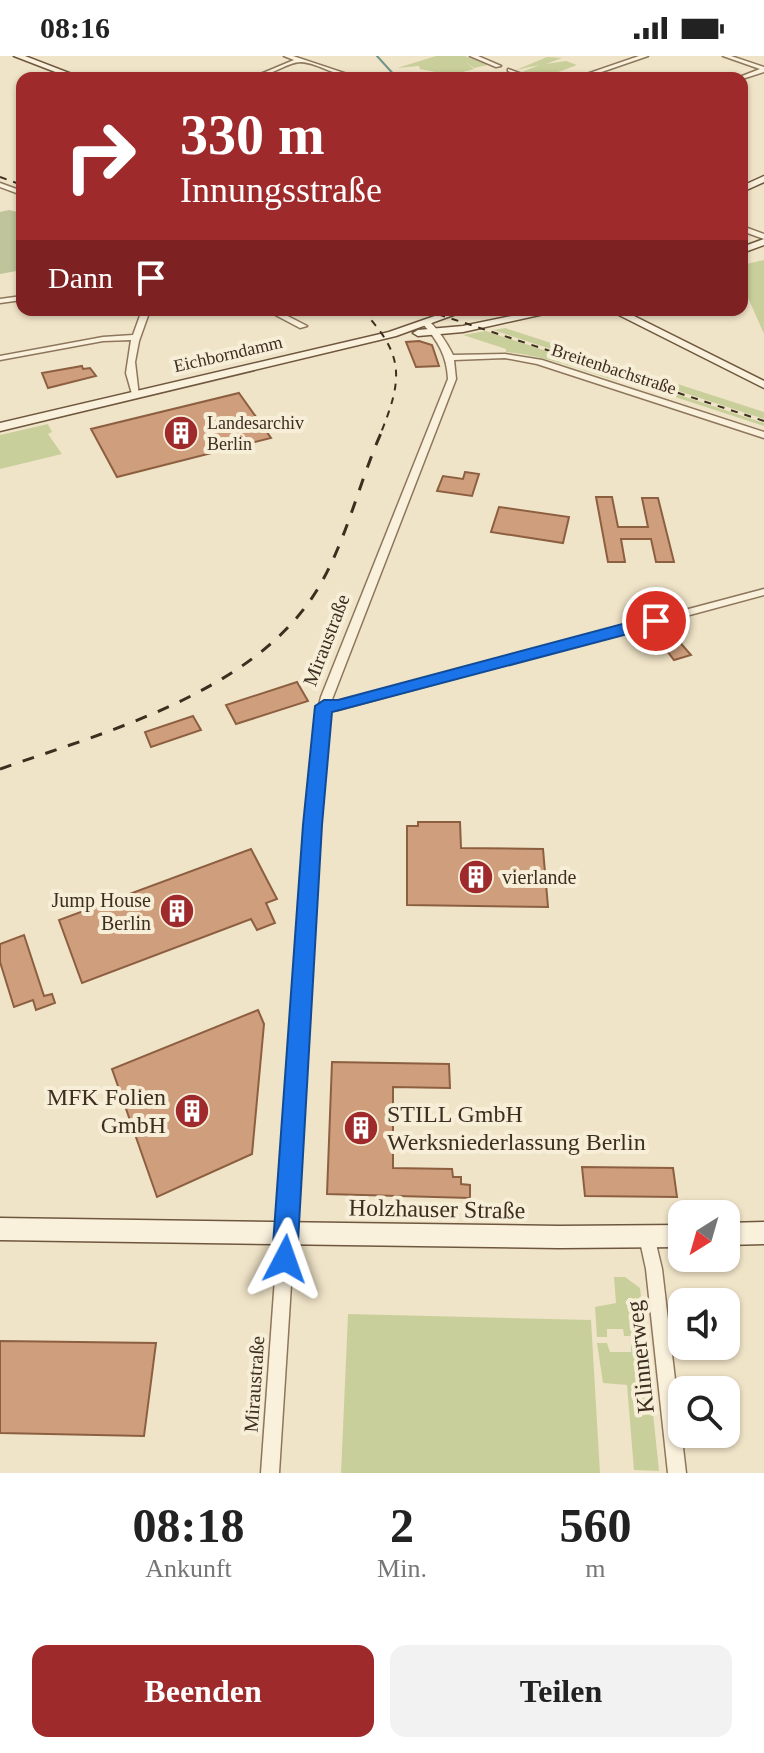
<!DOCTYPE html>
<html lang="de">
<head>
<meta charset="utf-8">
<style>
  :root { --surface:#fff; --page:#f2f2f2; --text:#222; --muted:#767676; --accent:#9e2a2b }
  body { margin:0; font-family:Georgia,serif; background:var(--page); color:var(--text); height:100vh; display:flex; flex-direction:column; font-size:30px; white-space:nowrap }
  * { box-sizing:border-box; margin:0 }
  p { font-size:26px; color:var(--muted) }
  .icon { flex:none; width:44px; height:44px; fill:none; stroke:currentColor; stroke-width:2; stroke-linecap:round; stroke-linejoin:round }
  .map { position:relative; height:1417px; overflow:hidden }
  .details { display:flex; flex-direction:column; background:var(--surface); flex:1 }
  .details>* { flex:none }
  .top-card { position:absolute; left:16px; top:16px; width:732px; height:244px; border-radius:16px; box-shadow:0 2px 6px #0004; background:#9e2a2b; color:#fff; overflow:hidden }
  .needle { width:52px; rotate:217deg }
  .fabs { position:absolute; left:668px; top:1144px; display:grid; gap:16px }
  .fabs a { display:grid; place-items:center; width:72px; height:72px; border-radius:16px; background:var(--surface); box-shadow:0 2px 6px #0004; font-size:40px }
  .pin { position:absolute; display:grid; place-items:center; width:68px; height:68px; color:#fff; margin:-34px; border:4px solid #fff; border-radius:50%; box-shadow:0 2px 8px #0007 }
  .me { position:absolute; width:88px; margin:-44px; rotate:4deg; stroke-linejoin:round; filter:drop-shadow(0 0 6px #0008) }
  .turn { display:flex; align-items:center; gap:28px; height:168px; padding:0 32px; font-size:36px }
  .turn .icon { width:104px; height:104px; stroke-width:2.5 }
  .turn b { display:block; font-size:56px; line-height:68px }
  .then { display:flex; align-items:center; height:76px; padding:0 32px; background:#0003; gap:16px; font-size:30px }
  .eta { display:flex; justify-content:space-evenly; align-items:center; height:136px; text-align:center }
  .eta b { font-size:48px; font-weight:700; line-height:56px }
  .button { display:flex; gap:16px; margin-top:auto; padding:16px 32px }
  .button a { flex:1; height:92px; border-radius:16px; background:var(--accent); color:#fff; font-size:32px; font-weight:700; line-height:92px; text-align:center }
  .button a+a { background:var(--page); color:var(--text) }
  .status { display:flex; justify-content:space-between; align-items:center; height:56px; padding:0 40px; background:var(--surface); direction:ltr }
  .status svg { height:22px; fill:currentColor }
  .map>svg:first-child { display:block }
</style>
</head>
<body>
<div class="status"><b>08:16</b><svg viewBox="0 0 49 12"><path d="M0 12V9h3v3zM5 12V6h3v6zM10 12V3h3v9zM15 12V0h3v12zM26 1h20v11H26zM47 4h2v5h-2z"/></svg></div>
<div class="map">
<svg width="764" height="1417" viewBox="0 0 764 1417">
  <rect width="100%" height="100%" fill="#f0e4c8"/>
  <!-- green -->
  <path fill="#c9cf9b" d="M436,0H465L488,9L474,12L466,6L474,13L463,16L468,19L462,21L420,13L419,10L397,12Z
    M547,1L562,2L546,8L566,5L577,9L545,21L537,22L522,16L539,9L516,14Z
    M764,204V278L742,228V209Z
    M505,272L764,356V363L493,274Z
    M486,275L764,367V370L620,323L617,325C582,314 543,299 506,296V293L463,279Z
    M48,368L52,376L48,378L62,398L0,413V379Z
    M614,1221H625L640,1232L646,1280H624L623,1273H607V1281H597L595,1251L616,1247Z
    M348,1258L591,1264L600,1417H341Z
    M597,1287H607L610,1296H631V1289L646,1290L659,1415L634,1414L627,1329L603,1327Z"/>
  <!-- cemetery -->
  <path fill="#bfc49a" d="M9,154L22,157V214L0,218V156Z"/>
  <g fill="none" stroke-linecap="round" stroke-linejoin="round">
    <!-- stream -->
    <path stroke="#6f938a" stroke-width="2" d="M377,0L397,22"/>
  </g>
  <!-- building -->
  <path fill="#cf9f7d" stroke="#8d5f41" stroke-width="2" d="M419,285L432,289L439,310L416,311L406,286Z
    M82,310L83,313L90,312L96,320L48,332L42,317Z
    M239,337L271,382L117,421L91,373Z
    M465,416L479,418L472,440L437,435L443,420L463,423Z
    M596,441H612L618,471H648L642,442H658L674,506H656L651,483H621L625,506H608Z
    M499,451L569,461L563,487L491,476Z
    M674,572L681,581L676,582L691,599L674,604L660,586L653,588L647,579Z
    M297,626L308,645L236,668L226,649Z
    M193,660L201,674L151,691L145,676Z
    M418,766H460L461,792L543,793L548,851L407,849V770H418Z
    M251,793L277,843L266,847L275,867L257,874L251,863L82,927L59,864Z
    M24,879L44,940L52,938L55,947L36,954L33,944L14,951L0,906V888Z
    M258,954L264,968L252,1098L157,1141L112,1013Z
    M332,1006L449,1008L450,1032L393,1031V1112L452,1113L453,1121H461V1128L470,1129V1142L327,1138Z
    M582,1111L673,1112L677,1141L585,1140Z
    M0,1285L156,1287L144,1380L0,1377Z"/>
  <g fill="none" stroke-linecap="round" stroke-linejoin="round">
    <!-- street casing -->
    <g stroke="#8d765c" stroke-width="3">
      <path id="street" d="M284,0H293L359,22C338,22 319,7 301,6C287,6 268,22 251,22L294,4Z
        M470,0H478L501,10L496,11Z
        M639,0H648L584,22H575Z
        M723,0H731L764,11V16L742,23L737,22L760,13Z
        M508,13L533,22H525L508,15Z
        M0,127L22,135V139L0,131Z
        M742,170L764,178V183L742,175Z
        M22,240V244L0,247V243Z
        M142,254H150L139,285L135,306L139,340L132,338L126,317L131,284L103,285L0,304V300L103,281L133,279Z
        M266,254H276L307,270L300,272Z
        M424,266H430C440,276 447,287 453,299L505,298L542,304L764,376V382L537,308L505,302L454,304L456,323L331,646H338L764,533V539L338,654H329L327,665L279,1417H261L315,665L321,641L448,323C447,300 438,285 423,268Z
        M647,1173L653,1175L662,1213L686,1417H668L646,1213L639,1181L641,1175Z"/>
    </g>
    <!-- secondary casing -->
    <g stroke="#6f573f" stroke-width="3">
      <path id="secondary" d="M14,0H25L82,22H71Z
        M764,120V126L742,136V130Z
        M764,183V189L742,197V191Z
        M452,254H467L396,280L0,375V367L389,276Z
        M541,254H562L463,276L418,280L413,277L418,274L463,270Z
        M609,254H622L764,325V332Z
        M0,1162L559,1170L682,1169V1191L559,1192L0,1184Z
        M764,1166V1188L726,1189V1167Z"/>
    </g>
    <!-- street -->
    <use href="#street" fill="#faf1dc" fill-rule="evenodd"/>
    <!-- secondary -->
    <use href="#secondary" fill="#faf1dc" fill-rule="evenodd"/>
    <!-- rail-far1 -->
    <path stroke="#3d2e20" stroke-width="2" stroke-dasharray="7 7" stroke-linecap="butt" d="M0,121L22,129
      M362,254C405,299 403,323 380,379
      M425,254L764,365"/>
    <!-- rail -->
    <path stroke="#3d2e20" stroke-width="3" stroke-dasharray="12 12" stroke-linecap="butt" d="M0,713C108,675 259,635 320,529C347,482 359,427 381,377"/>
  </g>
  <!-- route -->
  <path fill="#1a73e8" stroke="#114b97" stroke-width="2" d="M656,559L664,565L662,569L332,656L322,769L297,1203L293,1212L285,1216L276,1212L272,1203L303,769L315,650L324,644H338Z"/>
  <!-- icons -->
  <defs>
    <g id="building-disc" transform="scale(1.8)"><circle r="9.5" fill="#9e2a2b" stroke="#f7eed8"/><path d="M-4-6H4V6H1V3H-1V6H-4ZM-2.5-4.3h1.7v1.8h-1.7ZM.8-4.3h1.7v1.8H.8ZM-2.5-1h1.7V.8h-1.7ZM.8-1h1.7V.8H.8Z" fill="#fff"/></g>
  </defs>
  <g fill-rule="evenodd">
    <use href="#building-disc" x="181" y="377"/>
    <use href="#building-disc" x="476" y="821"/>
    <use href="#building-disc" x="177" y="855"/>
    <use href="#building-disc" x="192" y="1055"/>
    <use href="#building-disc" x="361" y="1072"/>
  </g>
  <g text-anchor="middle" stroke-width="8" stroke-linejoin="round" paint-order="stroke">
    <!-- far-street labels -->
    <g font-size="18" fill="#3d2e20" stroke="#f7eed8">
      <text transform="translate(228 298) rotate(-13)" y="6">Eichborndamm</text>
      <text transform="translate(614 313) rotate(18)" y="6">Breitenbachstraße</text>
    </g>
    <!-- far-poi labels -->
    <g font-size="18" fill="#3d2e20" stroke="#f7eed8" text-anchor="start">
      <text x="207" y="373">Landesarchiv<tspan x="207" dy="21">Berlin</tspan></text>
    </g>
    <!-- street labels -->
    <g font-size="20" fill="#3d2e20" stroke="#f7eed8">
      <text transform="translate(326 584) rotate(-69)" y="7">Miraustraße</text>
      <text transform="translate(254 1328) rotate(-86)" y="7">Miraustraße</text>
    </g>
    <!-- poi labels -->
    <g font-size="20" fill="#3d2e20" stroke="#f7eed8" text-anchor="start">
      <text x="502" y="828">vierlande</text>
      <text x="151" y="851" text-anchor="end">Jump House<tspan x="151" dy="23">Berlin</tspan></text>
    </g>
    <!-- near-poi labels -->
    <g font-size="24" fill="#3d2e20" stroke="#f7eed8" text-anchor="end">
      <text x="166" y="1049">MFK Folien<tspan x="166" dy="28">GmbH</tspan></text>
      <text x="387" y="1066" text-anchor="start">STILL GmbH<tspan x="387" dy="28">Werksniederlassung Berlin</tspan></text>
    </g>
    <!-- near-street labels -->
    <g font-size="24" fill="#3d2e20" stroke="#f7eed8">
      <text transform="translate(437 1153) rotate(1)" y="8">Holzhauser Straße</text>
      <text transform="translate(640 1301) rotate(-96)" y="8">Klinnerweg</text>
    </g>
  </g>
</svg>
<div class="fabs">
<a><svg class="needle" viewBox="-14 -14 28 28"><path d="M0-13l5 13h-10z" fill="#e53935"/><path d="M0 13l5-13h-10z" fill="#767676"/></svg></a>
<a><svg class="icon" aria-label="sound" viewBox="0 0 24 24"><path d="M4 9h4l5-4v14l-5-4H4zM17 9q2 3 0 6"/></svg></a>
<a><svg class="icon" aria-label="search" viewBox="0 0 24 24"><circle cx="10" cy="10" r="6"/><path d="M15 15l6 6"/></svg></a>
</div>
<div class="pin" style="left:656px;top:565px;background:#d93025"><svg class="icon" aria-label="arrive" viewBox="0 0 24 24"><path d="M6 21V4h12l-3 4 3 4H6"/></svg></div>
<svg class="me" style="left:285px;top:1203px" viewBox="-20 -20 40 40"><path d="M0-17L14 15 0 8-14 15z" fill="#1a73e8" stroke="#fff" stroke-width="4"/></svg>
<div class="top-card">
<div class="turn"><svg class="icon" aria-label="right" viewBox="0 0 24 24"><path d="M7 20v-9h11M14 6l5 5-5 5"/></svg><div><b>330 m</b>Innungsstraße</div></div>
<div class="then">Dann<svg class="icon" aria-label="arrive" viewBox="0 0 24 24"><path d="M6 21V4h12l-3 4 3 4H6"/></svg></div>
</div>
</div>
<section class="details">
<div class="eta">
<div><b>08:18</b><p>Ankunft</p></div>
<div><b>2</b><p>Min.</p></div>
<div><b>560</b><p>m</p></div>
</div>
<div class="button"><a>Beenden</a><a>Teilen</a></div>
</section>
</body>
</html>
